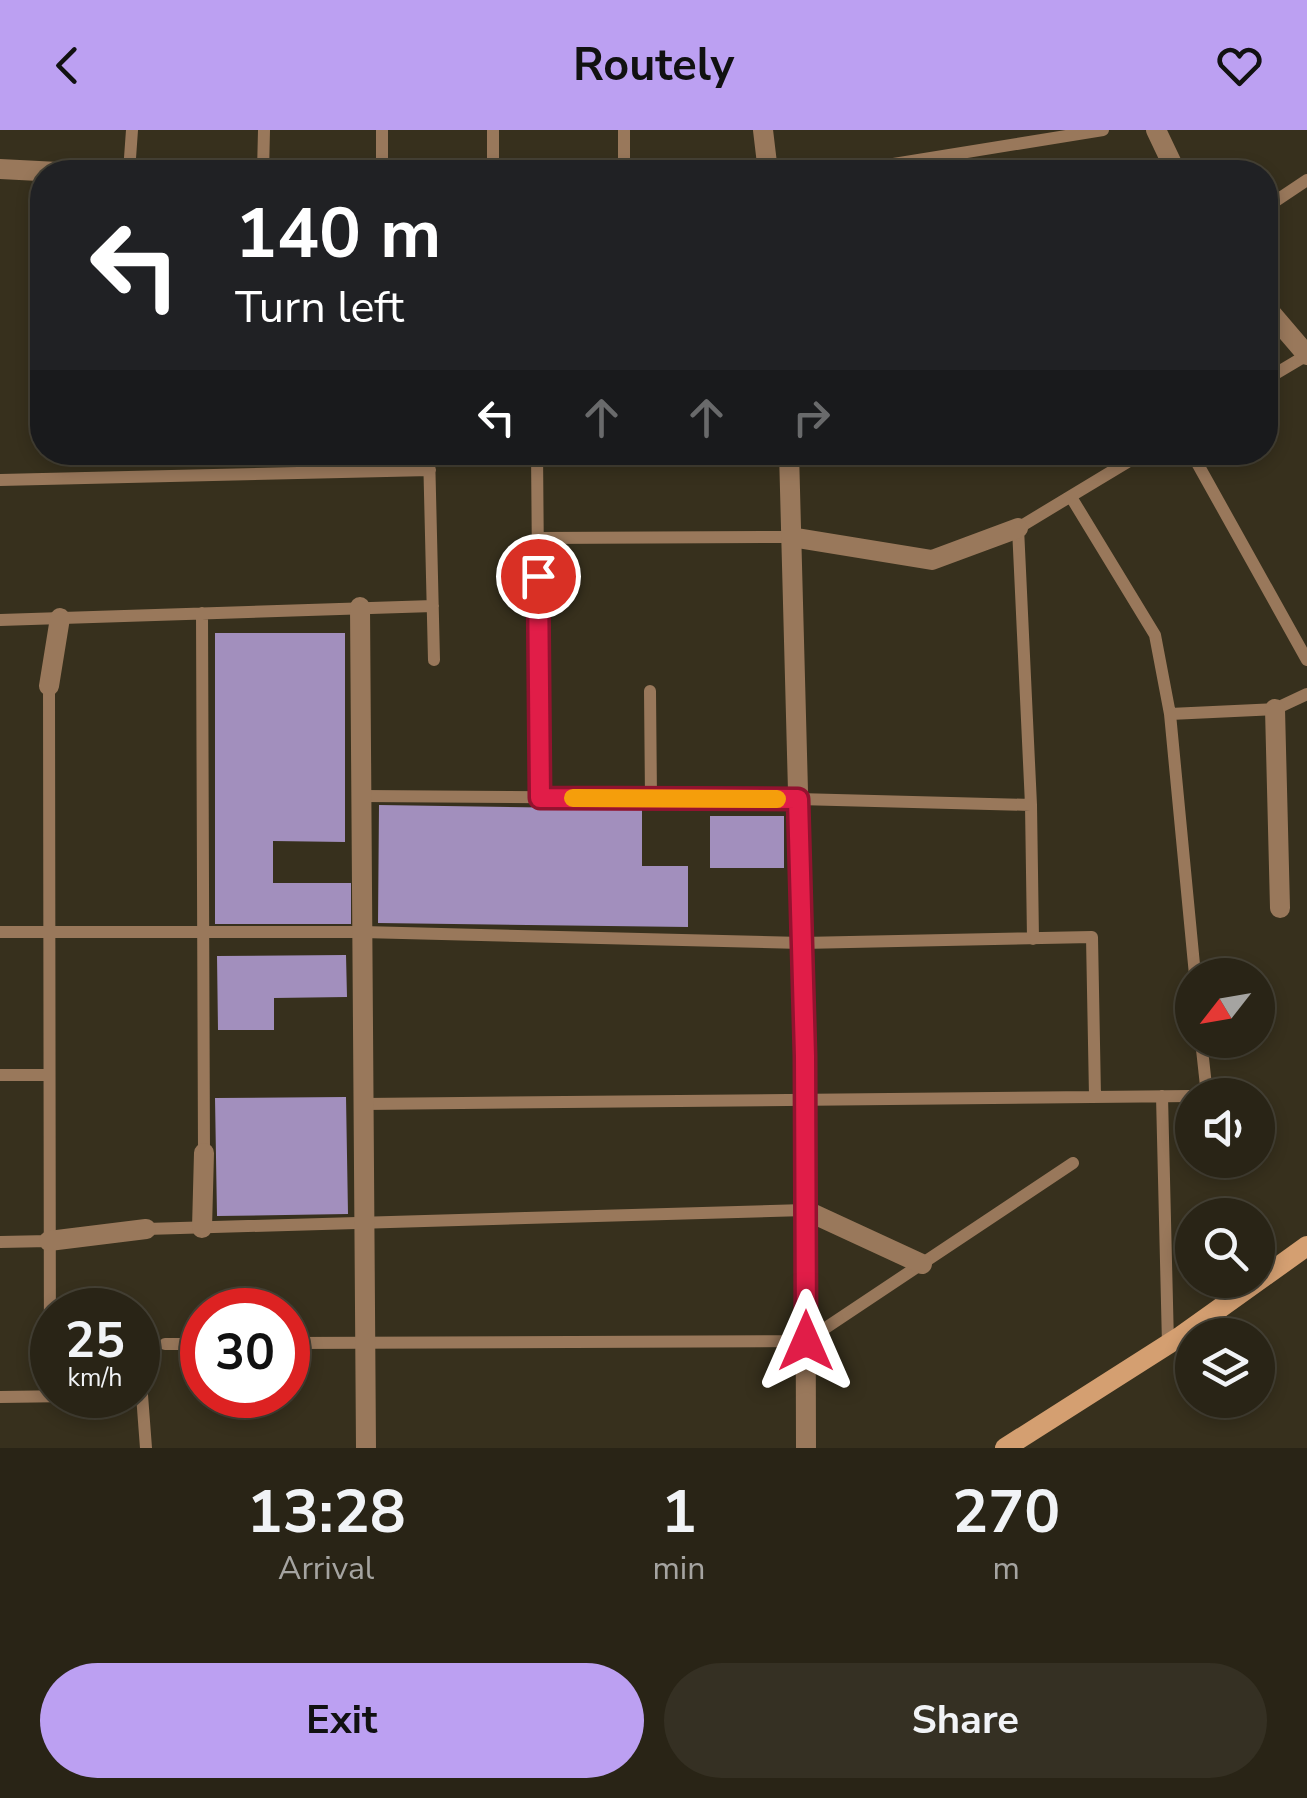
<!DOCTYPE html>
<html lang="en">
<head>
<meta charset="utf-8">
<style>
  :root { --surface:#292416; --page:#353023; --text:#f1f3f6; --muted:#a5a4a1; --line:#454135; --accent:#bca0f2 }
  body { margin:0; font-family:"Nunito Sans",sans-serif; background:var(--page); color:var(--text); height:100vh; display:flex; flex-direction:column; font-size:38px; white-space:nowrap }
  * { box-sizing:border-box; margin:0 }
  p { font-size:32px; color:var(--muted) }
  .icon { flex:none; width:55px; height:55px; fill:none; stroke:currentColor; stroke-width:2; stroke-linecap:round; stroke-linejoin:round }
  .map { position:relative; height:1318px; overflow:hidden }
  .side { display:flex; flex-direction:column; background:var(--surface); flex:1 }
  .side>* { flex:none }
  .banner { position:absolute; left:30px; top:30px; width:1248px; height:305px; border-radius:40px; box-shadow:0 5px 15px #0003,0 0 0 2px var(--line); background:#202124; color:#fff; overflow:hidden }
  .needle { width:65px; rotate:239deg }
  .buttons { position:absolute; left:1175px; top:828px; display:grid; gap:20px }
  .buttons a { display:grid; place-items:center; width:100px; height:100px; border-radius:50%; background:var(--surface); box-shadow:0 5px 15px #0003,0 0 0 2px var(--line); font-size:50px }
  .speed { position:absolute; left:30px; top:1158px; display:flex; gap:20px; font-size:50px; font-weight:700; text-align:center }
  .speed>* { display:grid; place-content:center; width:130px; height:130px; border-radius:50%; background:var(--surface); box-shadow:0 5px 15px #0003,0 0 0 2px var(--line); line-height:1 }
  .speed small { font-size:25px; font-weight:400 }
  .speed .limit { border:15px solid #d22; background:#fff; color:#111 }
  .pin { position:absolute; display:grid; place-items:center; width:85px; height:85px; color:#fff; margin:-42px; border:5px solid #fff; border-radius:50%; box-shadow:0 2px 10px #0007 }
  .me { position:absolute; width:110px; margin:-55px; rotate:0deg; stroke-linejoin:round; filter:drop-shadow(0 0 8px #0008) }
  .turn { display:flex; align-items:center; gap:35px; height:210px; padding:0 40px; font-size:45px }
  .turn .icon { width:130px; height:130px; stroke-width:2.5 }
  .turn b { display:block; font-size:70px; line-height:85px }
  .lanes { display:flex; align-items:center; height:95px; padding:0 40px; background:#0003; justify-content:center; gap:50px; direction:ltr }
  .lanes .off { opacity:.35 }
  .eta { display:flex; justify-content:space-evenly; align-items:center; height:170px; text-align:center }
  .eta b { font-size:60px; font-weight:700; line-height:70px }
  .button { display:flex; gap:20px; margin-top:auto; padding:20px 40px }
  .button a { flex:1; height:115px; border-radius:60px; background:var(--accent); color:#111; font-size:40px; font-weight:700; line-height:115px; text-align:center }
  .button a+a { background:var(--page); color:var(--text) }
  header { display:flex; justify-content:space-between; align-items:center; height:130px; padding:0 40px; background:var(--accent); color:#111; font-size:45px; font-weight:700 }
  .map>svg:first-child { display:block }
</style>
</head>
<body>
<header><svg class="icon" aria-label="back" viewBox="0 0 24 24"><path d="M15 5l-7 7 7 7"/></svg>Routely<svg class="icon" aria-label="heart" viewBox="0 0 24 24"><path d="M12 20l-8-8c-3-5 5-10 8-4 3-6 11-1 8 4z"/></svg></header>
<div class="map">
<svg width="1307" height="1318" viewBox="0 0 1307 1318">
  <rect width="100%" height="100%" fill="#37301d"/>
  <!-- building -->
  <path fill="#a28fbd" d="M215,503H345V712L273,711V753H351V794H215Z
    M379,675L642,679V736H688V797L378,793Z
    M710,686H784V738H710Z
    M346,825L347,867L274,868V900H218L217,826Z
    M346,967L348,1084L217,1086L215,968Z"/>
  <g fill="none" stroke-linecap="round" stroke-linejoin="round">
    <!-- lane -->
    <path stroke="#99785b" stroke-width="12" d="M493,0V42
      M624,0V42
      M129,42L132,0
      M263,42L264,0
      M382,42V0
      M844,42L1103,0
      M1265,78L1307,50
      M1265,250L1307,225
      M429,322L434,530
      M537,322L540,668
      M1191,322L1307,530
      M0,350L430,340
      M1071,367L1155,505L1170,584L1195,845
      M538,408L791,407
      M202,483L204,1023
      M0,490L433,476
      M49,556L50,1266
      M650,561L651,668
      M1170,584L1275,579L1307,564
      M362,666L798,669L1031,675
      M0,802H363L802,813L1092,807L1095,966
      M1033,809L1031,675L1018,398L1144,322
      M1201,910L1207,965
      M0,945H49
      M1162,966L1168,1214
      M364,974L1192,966
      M146,1099L805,1080
      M0,1112L49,1111
      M288,1213L806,1211L1073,1033
      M165,1214H202
      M0,1267L142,1265L146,1318"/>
    <!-- street -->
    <path stroke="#99785b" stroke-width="20" d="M763,0L768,42
      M1156,0L1176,42
      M0,39L58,42
      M1265,176L1307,225
      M789,322L805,926L806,1318
      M791,407L932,430L1018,398
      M360,477L366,1318
      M49,556L60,488
      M1275,579L1280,778
      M805,1080L922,1134
      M202,1098L204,1023
      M49,1111L146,1099"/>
    <!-- secondary -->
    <path stroke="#d49f71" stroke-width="20" d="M1005,1318L1181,1206L1307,1116"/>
  </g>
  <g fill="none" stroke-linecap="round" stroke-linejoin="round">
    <!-- route casing -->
    <g stroke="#92132f" stroke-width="25">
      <path id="route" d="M538,446L540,668L798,669L805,926L806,1211"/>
    </g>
    <!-- route -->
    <use href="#route" stroke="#e11d48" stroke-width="18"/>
    <!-- slow -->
    <path stroke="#f59e0b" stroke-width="18" d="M573,668L777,669"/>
  </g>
</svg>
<div class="buttons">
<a><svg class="needle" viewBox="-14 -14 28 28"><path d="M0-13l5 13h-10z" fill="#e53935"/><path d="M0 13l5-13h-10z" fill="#a5a4a1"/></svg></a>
<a><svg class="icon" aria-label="sound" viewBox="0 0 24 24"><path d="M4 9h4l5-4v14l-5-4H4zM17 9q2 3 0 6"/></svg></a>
<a><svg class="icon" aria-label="search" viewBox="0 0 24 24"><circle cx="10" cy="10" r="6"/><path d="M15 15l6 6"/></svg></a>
<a><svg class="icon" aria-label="layers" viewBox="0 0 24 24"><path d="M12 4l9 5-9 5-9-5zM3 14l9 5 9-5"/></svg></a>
</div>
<div class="speed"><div>25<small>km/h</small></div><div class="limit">30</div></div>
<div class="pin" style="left:538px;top:446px;background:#d93025"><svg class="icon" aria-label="arrive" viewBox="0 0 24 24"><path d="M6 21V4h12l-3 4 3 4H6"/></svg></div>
<svg class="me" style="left:806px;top:1211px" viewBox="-20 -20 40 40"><path d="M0-17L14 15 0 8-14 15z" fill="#e11d48" stroke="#fff" stroke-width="4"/></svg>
<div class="banner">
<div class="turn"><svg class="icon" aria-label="left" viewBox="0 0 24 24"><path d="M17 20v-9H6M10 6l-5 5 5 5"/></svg><div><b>140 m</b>Turn left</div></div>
<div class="lanes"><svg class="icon" aria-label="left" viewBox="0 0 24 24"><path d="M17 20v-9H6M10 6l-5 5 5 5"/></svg><svg class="icon off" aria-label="ahead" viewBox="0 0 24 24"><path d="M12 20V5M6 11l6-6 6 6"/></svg><svg class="icon off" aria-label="ahead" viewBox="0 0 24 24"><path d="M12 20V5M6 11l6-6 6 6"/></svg><svg class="icon off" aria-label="right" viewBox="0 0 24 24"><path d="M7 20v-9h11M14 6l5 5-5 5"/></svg></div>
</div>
</div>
<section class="side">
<div class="eta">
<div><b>13:28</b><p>Arrival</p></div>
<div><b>1</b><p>min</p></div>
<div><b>270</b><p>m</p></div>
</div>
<div class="button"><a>Exit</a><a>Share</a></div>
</section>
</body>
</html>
